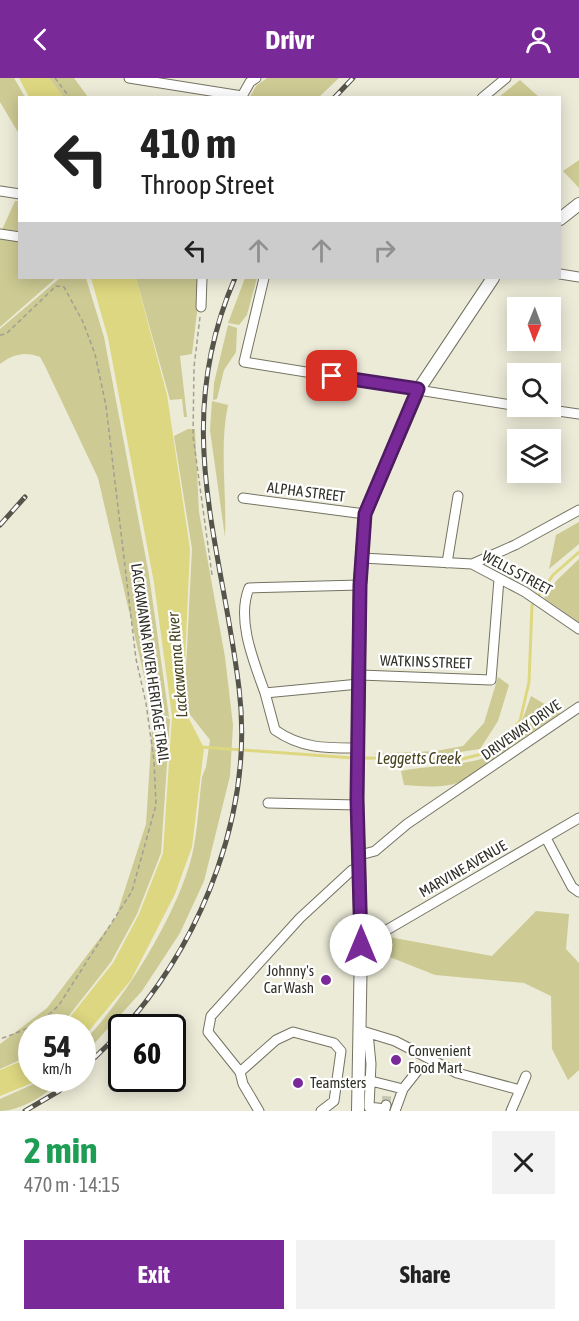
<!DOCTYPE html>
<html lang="en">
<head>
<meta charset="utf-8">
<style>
  :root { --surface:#fff; --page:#f2f2f2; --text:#222; --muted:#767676; --accent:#7a2999 }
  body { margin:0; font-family:"Asap Condensed",sans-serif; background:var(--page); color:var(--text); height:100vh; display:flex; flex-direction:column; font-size:22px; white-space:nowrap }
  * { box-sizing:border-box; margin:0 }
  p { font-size:20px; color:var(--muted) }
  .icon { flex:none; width:33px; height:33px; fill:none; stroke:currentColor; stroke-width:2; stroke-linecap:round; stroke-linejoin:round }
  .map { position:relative; height:1033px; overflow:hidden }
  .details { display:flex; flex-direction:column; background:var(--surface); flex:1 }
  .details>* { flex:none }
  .hud { position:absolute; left:18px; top:18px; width:543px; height:183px; border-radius:0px; box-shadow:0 3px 15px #0003; background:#fff; color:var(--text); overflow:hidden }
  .needle { width:39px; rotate:181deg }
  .buttons { position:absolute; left:507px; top:219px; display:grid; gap:12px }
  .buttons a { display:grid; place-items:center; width:54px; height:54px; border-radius:0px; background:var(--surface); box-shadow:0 3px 15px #0003; font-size:30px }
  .speed { position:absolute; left:18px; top:936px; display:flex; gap:12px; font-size:30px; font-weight:700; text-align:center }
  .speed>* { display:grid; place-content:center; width:78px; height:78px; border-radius:50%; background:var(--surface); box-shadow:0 3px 15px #0003; line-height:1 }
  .speed small { font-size:15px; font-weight:400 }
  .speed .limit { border:3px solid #111; border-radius:9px; background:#fff; color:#111 }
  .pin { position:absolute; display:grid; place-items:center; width:51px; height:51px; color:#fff; margin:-26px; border-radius:12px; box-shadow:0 3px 9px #0006 }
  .me { position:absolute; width:66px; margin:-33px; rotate:0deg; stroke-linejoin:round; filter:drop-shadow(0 0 4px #0008) }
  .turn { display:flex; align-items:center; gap:21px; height:126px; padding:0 24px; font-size:27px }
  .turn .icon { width:78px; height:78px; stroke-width:2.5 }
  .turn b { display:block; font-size:42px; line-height:51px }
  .lanes { display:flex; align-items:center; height:57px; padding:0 24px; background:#0003; justify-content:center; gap:30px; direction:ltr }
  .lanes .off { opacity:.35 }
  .round { display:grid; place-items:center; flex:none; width:63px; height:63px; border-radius:0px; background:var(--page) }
  .overview { display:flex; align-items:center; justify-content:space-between; height:102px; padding:0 24px }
  h1 { font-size:36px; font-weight:700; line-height:45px; color:#1e9e55 }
  .action { display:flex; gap:12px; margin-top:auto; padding:12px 24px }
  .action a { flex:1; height:69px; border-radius:0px; background:var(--accent); color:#fff; font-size:24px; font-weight:700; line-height:69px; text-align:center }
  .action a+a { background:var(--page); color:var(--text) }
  header { display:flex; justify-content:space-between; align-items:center; height:78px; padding:0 24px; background:var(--accent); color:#fff; font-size:27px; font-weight:700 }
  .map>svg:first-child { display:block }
</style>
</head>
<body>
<header><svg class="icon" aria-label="back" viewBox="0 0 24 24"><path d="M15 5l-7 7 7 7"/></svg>Drivr<svg class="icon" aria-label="person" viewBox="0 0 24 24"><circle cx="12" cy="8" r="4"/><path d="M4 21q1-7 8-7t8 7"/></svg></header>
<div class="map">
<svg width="579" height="1033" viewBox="0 0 579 1033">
  <rect width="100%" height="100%" fill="#ecebd8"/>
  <!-- green -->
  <path fill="#cdca93" d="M0,0H14L25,19L20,20L19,56L0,24Z
    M49,0H74L88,19H63Z
    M267,0H339L319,19H250L256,8Z
    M520,2L539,19H499Z
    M579,82V110L563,93Z
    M15,123H19L20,200H56L0,249V156Z
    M60,200H86L104,259L149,497L169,639L152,632L98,400L45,288L40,279C25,273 13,276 0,286V251Z
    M136,200H197V234L192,276L180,278L187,339H184L182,321L170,322Z
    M245,200H257L247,237L239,247L228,245Z
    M228,247L237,250L236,274L224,292L217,321L213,322L214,305Z
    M212,323L228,327C219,369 227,416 225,459L210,352Z
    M188,351H195L199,434L225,579L233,647L230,698L204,803L180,855L142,913L83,978V964C125,922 183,828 194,768C198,746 199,722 202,699L206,689L210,662L184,629L192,471L174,358Z
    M579,444V466L549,491L556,457Z
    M579,481V544L544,520L557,502Z
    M498,599L509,607L498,643L480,671L433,678L371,676L436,673L463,668L484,645Z
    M531,618L563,637C533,658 493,691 460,704C442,711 422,708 404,707L401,693C425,688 480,687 498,674C517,661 524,638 531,618Z
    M153,635L170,641L161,775L137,836L111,884L60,949L32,950L31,977L0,991V966L47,930L116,839L146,746Z
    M536,833L569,836L566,871L579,885V992L568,1002L552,971L551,918L524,905L435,897L377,874L389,859L492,878Z
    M45,1001H62C48,1016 21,1033 0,1033V1021Z"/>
  <!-- water -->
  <path fill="#ddd781" d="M19,0H49L63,19H29Z
    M91,200H136L167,317L190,471L183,629L204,670L192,769L175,816L131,902L83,960L82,950L62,949L113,885L139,836L163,775L172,638L154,505L108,260Z
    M31,979L32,1000L42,1001L0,1018V992Z"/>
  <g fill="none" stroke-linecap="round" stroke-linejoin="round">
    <!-- stream -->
    <path stroke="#ddd781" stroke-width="3" d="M201,669L353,680
      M359,680L462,681L494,673L520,643L529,604L532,527L553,497L579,474"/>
    <!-- minor-tunnel -->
    <path stroke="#c7c6b5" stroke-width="9" stroke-dasharray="9 4.5" stroke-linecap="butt" d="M386,1027L387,1015"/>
    <!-- minor casing -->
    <g stroke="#747362" stroke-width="11">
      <path id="minor" d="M129,0L242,18
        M241,20L250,4L256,0
        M482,20L506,0
        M0,113L20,116
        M0,156L20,159
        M560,196L579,199
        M264,200L244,284L518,328
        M201,229L202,200
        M523,328L579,336
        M243,420L365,436
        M362,480L472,486L525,514L579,551
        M447,485L458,418
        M472,486L515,467L579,432
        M360,597L491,602L499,501
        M359,606L265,615C254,584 236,542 249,510L360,507
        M265,615L275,652C302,671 327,670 358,670
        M268,725L358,727
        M546,760L572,809L579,814
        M360,777L375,773L407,746L579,629
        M361,867L579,740
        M359,952L395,963L457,995L520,1012
        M368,955L371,986L369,1029L385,1031L386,1027
        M240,994L208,954L211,938L300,840L352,792L360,790
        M367,1002L403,1011L395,1033
        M403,1011L418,992
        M259,1033L243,1006L240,994L276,962L293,954L334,965L341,973L334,1023L321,1033
        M511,1033L526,998"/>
    </g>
    <!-- major casing -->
    <g stroke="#747362" stroke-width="14">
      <path id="major" d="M560,141L579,126
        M358,1033L361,867L357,721L360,507L365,436L419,311L493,200"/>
    </g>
    <!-- path -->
    <path stroke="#a1a091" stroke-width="1.5" stroke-dasharray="4.5 3" stroke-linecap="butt" d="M55,0L70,20
      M200,239L194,289L193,358L212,497
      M0,257L6,256L56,208L64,209L83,244L95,276L106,328L136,581L146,625L154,683L156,727L132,813L59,927C42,945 23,953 0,961"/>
    <!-- minor -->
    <use href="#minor" stroke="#fff" stroke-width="9"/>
    <!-- major -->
    <use href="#major" stroke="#fff" stroke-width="12"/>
    <!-- rail casing -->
    <g stroke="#55544b" stroke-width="5">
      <path id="rail" d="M334,20L353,0
        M0,447L25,419
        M124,950C204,860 254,731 239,610C221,462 171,347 235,200
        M82,992L122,953
        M25,1033L59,1013L73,1000"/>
    </g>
    <!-- rail -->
    <use href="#rail" stroke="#fff" stroke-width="3" stroke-dasharray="9" stroke-linecap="butt"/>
  </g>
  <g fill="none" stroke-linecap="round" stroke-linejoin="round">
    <!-- route casing -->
    <g stroke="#4f1b63" stroke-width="15">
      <path id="route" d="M332,298L418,311L365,436L360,507L357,721L361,867"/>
    </g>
    <!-- route -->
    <use href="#route" stroke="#7a2999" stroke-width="10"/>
  </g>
  <!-- markers -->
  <g fill="#7a2999" stroke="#fff" stroke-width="2">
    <circle cx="326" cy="902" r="6"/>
    <circle cx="396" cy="982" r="6"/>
    <circle cx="298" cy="1005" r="6"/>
  </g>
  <g text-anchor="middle" stroke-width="4.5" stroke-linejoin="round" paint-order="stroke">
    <!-- street labels -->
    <g font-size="15" fill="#313029" stroke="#fff">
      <text transform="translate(306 414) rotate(7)" y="5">ALPHA STREET</text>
      <text transform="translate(517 495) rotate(28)" y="5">WELLS STREET</text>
      <text transform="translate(426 584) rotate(2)" y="5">WATKINS STREET</text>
      <text transform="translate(150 585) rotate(82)" y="5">LACKAWANNA RIVER HERITAGE TRAIL</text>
      <text transform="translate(521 652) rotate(-35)" y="5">DRIVEWAY DRIVE</text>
      <text transform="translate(463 791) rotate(-30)" y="5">MARVINE AVENUE</text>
    </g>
    <!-- poi labels -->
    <g font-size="15" fill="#313029" stroke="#fff" text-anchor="start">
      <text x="314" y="898" text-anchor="end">Johnny's<tspan x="314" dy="17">Car Wash</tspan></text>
      <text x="408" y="978">Convenient<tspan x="408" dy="17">Food Mart</tspan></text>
      <text x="310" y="1010">Teamsters</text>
    </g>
    <!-- water labels -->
    <g font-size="16" font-style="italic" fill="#47441f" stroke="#fff">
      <text transform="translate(177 587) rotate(-95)" y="6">Lackawanna River</text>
      <text x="419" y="686">Leggetts Creek</text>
    </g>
  </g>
</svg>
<div class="buttons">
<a><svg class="needle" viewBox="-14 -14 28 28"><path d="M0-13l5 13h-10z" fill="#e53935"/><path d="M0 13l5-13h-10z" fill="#767676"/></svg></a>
<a><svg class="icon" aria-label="search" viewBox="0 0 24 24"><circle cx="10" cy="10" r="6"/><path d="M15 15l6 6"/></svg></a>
<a><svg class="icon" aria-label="layers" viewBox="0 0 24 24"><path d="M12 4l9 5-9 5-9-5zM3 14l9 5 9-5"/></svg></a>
</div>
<div class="speed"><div>54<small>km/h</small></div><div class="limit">60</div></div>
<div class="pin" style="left:332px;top:298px;background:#d93025"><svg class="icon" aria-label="arrive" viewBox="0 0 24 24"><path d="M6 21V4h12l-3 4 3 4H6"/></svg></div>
<svg class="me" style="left:361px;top:867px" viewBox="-20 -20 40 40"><circle r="19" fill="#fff"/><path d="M0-13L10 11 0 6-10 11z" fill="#7a2999"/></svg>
<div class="hud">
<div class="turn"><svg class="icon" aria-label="left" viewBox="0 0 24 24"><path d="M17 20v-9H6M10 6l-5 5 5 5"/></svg><div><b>410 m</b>Throop Street</div></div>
<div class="lanes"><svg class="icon" aria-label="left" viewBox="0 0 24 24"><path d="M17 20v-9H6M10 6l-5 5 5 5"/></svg><svg class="icon off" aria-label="ahead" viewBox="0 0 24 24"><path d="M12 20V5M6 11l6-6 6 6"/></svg><svg class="icon off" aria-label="ahead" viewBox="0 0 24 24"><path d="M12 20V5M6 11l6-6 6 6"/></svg><svg class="icon off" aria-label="right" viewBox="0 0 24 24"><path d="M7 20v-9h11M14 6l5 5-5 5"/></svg></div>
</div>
</div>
<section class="details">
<div class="overview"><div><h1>2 min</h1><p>470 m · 14:15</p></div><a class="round"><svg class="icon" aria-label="close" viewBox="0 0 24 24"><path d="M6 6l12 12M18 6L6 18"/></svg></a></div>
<div class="action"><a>Exit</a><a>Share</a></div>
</section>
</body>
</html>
